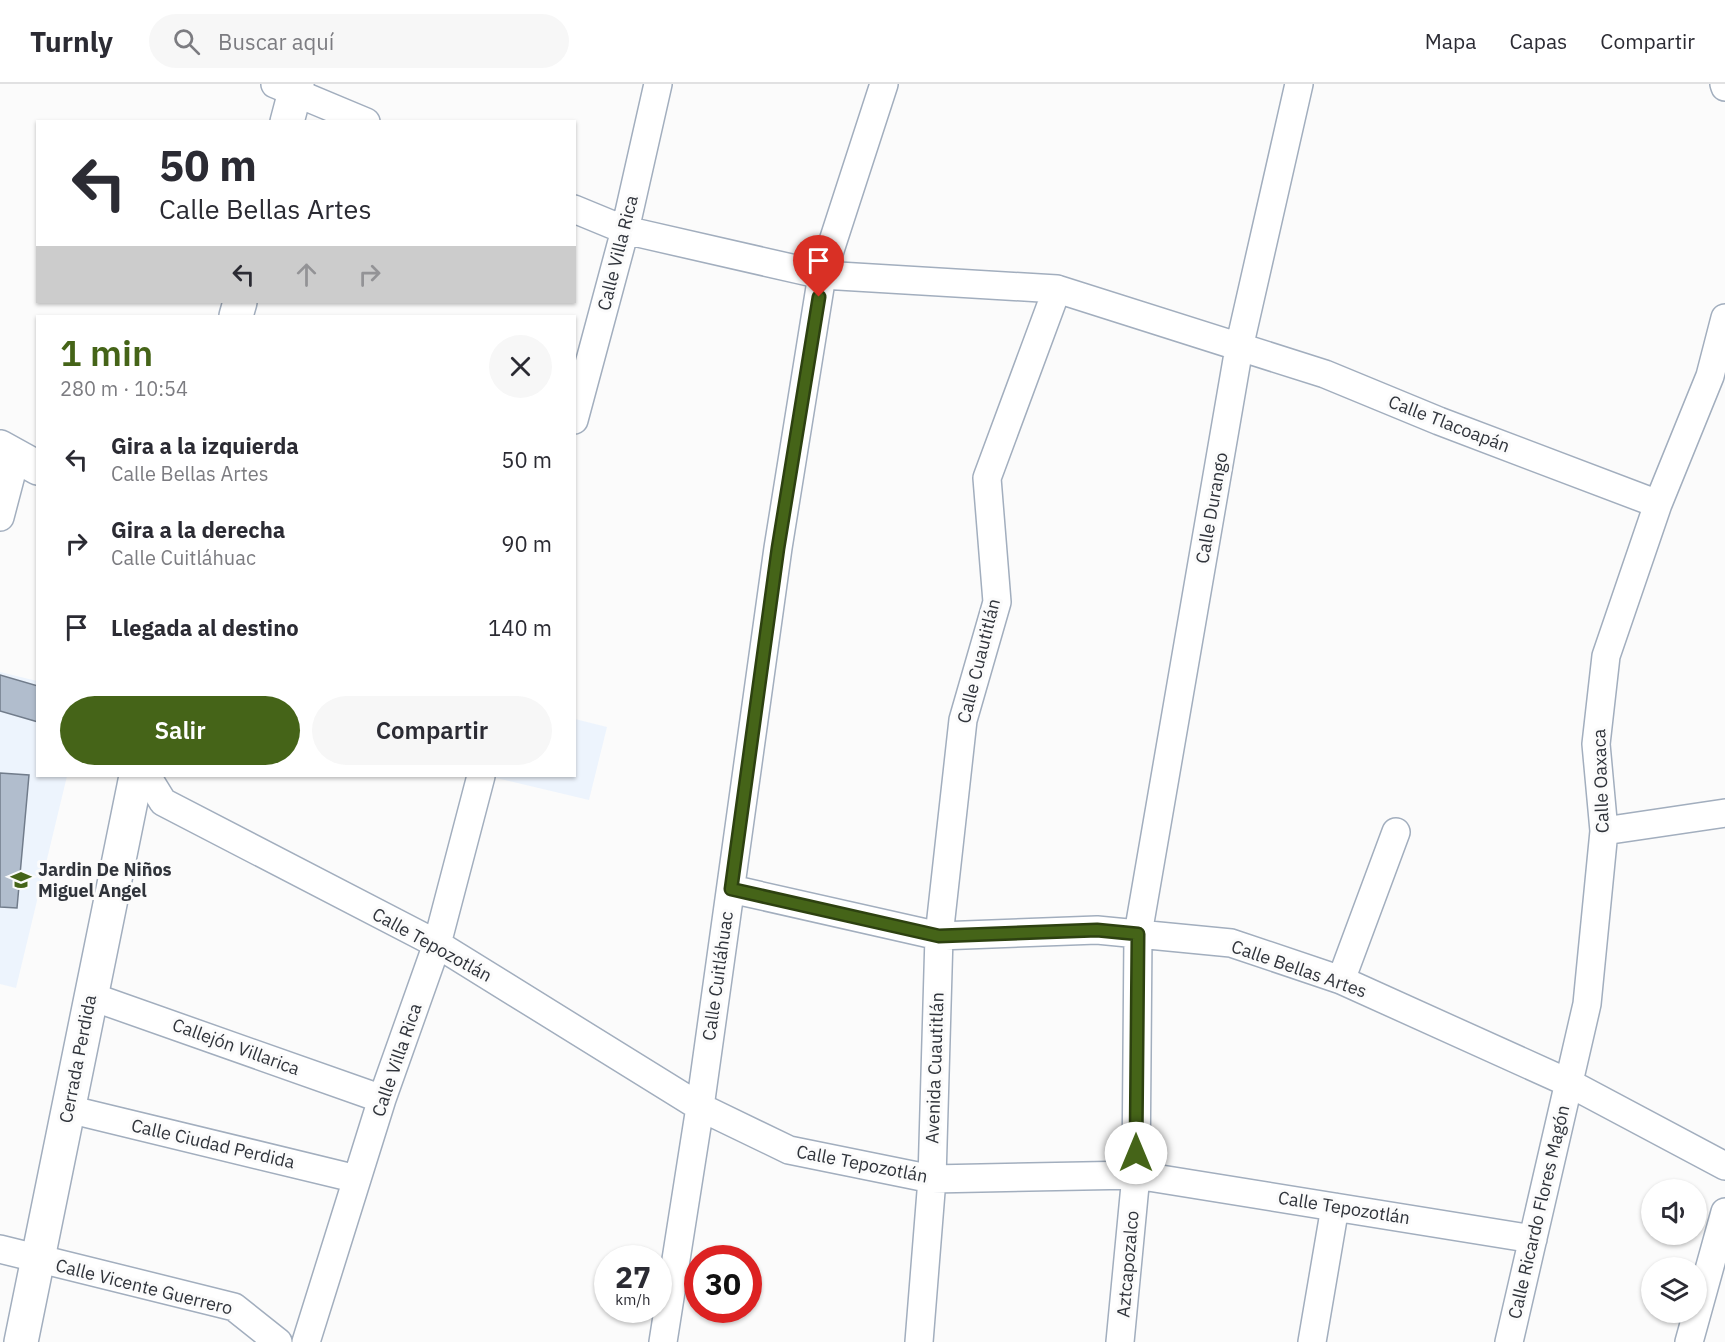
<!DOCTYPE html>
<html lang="es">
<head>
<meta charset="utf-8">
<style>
  :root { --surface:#fff; --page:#f7f7f7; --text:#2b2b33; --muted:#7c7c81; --line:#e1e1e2; --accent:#456418 }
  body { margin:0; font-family:"IBM Plex Sans",sans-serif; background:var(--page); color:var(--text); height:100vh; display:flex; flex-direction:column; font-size:22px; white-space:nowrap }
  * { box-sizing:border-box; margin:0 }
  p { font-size:20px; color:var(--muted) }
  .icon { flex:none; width:33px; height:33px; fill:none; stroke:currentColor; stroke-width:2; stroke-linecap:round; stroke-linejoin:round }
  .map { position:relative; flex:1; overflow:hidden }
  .panel { position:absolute; left:36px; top:231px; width:540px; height:462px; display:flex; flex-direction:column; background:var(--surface); border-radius:0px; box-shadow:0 2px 4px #0004 }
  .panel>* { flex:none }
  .hud { position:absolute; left:36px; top:36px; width:540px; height:183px; border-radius:0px; box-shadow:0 2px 4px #0004; background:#fff; color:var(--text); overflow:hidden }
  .buttons { position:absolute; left:1641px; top:1095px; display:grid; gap:12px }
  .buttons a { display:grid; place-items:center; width:66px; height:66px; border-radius:50%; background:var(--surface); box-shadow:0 2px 4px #0004; font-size:30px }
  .speed { position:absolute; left:594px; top:1161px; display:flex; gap:12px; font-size:30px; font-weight:700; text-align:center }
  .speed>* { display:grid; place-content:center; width:78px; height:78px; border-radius:50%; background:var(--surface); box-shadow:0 2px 4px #0004; line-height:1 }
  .speed small { font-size:15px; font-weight:400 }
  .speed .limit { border:9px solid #d22; background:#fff; color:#111 }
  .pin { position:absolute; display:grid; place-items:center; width:51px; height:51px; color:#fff; margin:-62px -26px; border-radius:50% 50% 50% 0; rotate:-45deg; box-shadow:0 0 6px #0007 }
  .pin .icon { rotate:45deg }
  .me { position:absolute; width:66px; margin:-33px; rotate:0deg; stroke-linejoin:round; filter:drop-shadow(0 0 4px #0008) }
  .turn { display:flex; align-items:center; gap:21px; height:126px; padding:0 24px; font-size:27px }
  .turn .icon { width:78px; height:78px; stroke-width:2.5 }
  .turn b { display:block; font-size:42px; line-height:51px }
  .lanes { display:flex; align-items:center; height:57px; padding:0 24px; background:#0003; justify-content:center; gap:30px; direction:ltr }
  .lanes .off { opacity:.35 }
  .round { display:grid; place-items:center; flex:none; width:63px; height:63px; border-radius:32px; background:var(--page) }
  .overview { display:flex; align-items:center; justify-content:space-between; height:102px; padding:0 24px }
  h1 { font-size:36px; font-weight:600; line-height:45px; color:var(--accent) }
  .primary-button { display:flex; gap:12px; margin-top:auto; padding:12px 24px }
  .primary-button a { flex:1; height:69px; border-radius:36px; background:var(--accent); color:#fff; font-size:24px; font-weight:600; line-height:69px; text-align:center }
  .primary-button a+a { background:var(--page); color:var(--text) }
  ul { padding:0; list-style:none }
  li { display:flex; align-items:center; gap:18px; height:84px; padding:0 24px }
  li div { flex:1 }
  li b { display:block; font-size:22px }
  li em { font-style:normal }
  header { display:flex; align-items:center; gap:36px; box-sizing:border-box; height:84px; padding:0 30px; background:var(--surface); border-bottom:2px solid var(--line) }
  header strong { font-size:28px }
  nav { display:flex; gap:33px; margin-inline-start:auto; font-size:21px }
  .search { width:420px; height:54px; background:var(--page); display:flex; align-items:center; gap:15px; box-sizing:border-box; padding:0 21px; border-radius:33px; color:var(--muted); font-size:22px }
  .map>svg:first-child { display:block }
</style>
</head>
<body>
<header>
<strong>Turnly</strong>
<div class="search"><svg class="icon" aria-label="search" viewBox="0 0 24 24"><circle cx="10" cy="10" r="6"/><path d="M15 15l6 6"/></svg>Buscar aquí</div>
<nav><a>Mapa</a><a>Capas</a><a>Compartir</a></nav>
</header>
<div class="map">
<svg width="1725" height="1258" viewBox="0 0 1725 1258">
  <rect width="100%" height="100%" fill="#fbfbfb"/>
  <!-- built -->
  <path fill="#edf4fd" d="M0,588L37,597L38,692H67L16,904L0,900Z
    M575,635L607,643L589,716L496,694V692H574Z"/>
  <!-- building -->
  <path fill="#b1bdcd" stroke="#717c8b" stroke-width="1.5" d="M0,591L38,602V638L0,627Z
    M0,689L29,691L17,824L0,823Z"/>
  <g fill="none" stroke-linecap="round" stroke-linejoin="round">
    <!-- minor casing -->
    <g stroke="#a2aebe" stroke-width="30">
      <path id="minor" d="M275,0L366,38
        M1724,0L1725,3
        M574,125L625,146L822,191L1057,205L1325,290L1439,337L1658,420
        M574,336L625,146L658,0
        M0,433L16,372
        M147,692L163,718L437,860L700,1023L789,1066L932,1095L1136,1091L1533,1155
        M1604,747L1725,729
        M731,805L939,852L1097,846L1231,859L1341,896L1569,999L1725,1082
        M1341,896L1396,748
        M90,912L382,1015
        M68,1025L357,1095
        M0,1165L234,1223L278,1258
        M306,1258L382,1015L437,860L481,692
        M663,1258L700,1023L778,464L822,191L884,0
        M919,1258L932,1095L939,852L963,636L997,518L987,394L1057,205
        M1120,1258L1136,1091L1138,850L1239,264L1299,0
        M1312,1258L1335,1123
        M1509,1258L1587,920L1604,747L1596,660L1606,572L1658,420L1710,292L1725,234
        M1689,1258L1725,1128"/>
    </g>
    <!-- tertiary casing -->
    <g stroke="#a2aebe" stroke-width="36">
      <path id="tertiary" d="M287,38L297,0
        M236,232L240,218
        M0,363L38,384
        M21,1258L136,692"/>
    </g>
    <!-- minor -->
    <use href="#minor" stroke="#fff" stroke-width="27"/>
    <!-- tertiary -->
    <use href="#tertiary" stroke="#fff" stroke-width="33"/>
  </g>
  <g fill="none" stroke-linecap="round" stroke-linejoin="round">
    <!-- route casing -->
    <g stroke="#2d4110" stroke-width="15">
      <path id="route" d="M819,213L778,464L731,805L939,852L1097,846L1138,850L1136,1069"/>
    </g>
    <!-- route -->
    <use href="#route" stroke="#456418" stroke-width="10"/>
  </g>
  <!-- icons -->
  <defs>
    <g id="school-bare" transform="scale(1.62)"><path d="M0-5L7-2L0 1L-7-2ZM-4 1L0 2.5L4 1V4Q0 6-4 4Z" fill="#456418" stroke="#fbfbfb" stroke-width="2.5" paint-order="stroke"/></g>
  </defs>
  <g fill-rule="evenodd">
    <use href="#school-bare" x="21" y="796"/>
  </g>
  <g text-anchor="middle" stroke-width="6" stroke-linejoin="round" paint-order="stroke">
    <!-- street labels -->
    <g font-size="18" fill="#30343b" stroke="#fbfbfb">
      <text transform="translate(618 169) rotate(-76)" y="6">Calle Villa Rica</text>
      <text transform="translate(1449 340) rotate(21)" y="6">Calle Tlacoapán</text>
      <text transform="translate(1212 424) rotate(-80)" y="6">Calle Durango</text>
      <text transform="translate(979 577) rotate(-76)" y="6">Calle Cuautitlán</text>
      <text transform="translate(1601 697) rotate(-92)" y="6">Calle Oaxaca</text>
      <text transform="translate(432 861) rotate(29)" y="6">Calle Tepozotlán</text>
      <text transform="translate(1299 885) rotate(19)" y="6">Calle Bellas Artes</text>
      <text transform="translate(718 892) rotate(-82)" y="6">Calle Cuitláhuac</text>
      <text transform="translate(236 963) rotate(20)" y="6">Callejón Villarica</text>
      <text transform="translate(78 975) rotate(-79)" y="6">Cerrada Perdida</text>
      <text transform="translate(397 976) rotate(-71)" y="6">Calle Villa Rica</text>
      <text transform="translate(935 984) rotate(-88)" y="6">Avenida Cuautitlán</text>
      <text transform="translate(213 1060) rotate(13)" y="6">Calle Ciudad Perdida</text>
      <text transform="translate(862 1080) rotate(11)" y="6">Calle Tepozotlán</text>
      <text transform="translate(1344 1124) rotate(9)" y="6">Calle Tepozotlán</text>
      <text transform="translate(1539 1128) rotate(-77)" y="6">Calle Ricardo Flores Magón</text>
      <text transform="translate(1128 1180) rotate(-85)" y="6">Aztcapozalco</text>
      <text transform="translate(144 1203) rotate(14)" y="6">Calle Vicente Guerrero</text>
    </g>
    <!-- poi labels -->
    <g font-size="18" font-weight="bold" fill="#30343b" stroke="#fbfbfb" text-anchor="start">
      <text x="38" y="792">Jardin De Niños<tspan x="38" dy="21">Miguel Angel</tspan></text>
    </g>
  </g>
</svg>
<div class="buttons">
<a><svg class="icon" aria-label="sound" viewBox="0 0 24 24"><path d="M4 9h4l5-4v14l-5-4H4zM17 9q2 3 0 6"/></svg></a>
<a><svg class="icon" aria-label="layers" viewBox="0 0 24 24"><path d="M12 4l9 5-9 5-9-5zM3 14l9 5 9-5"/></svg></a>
</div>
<div class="speed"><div>27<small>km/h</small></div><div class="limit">30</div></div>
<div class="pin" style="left:819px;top:213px;background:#d93025"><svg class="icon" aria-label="arrive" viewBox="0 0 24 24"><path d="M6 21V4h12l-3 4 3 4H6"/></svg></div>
<svg class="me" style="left:1136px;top:1069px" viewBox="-20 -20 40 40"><circle r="19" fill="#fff"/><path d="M0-13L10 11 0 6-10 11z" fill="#456418"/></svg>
<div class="hud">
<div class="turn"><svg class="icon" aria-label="left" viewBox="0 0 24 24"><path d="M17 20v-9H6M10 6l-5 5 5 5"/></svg><div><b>50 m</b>Calle Bellas Artes</div></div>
<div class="lanes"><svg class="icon" aria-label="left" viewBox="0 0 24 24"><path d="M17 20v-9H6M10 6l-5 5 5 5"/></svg><svg class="icon off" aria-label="ahead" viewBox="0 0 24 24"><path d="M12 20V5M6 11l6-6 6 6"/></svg><svg class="icon off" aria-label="right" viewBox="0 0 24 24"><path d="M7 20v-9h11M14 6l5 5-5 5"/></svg></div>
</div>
<section class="panel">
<div class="overview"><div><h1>1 min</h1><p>280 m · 10:54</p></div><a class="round"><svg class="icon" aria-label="close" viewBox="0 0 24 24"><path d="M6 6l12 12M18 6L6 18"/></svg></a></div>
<ul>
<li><svg class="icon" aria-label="left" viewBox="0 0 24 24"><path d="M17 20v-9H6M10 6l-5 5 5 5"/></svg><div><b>Gira a la izquierda</b><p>Calle Bellas Artes</p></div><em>50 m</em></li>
<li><svg class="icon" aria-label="right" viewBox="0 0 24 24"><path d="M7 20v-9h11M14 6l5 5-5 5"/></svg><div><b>Gira a la derecha</b><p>Calle Cuitláhuac</p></div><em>90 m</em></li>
<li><svg class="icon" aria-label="arrive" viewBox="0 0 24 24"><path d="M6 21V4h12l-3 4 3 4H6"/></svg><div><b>Llegada al destino</b></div><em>140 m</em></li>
</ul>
<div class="primary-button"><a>Salir</a><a>Compartir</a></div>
</section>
</div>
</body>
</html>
